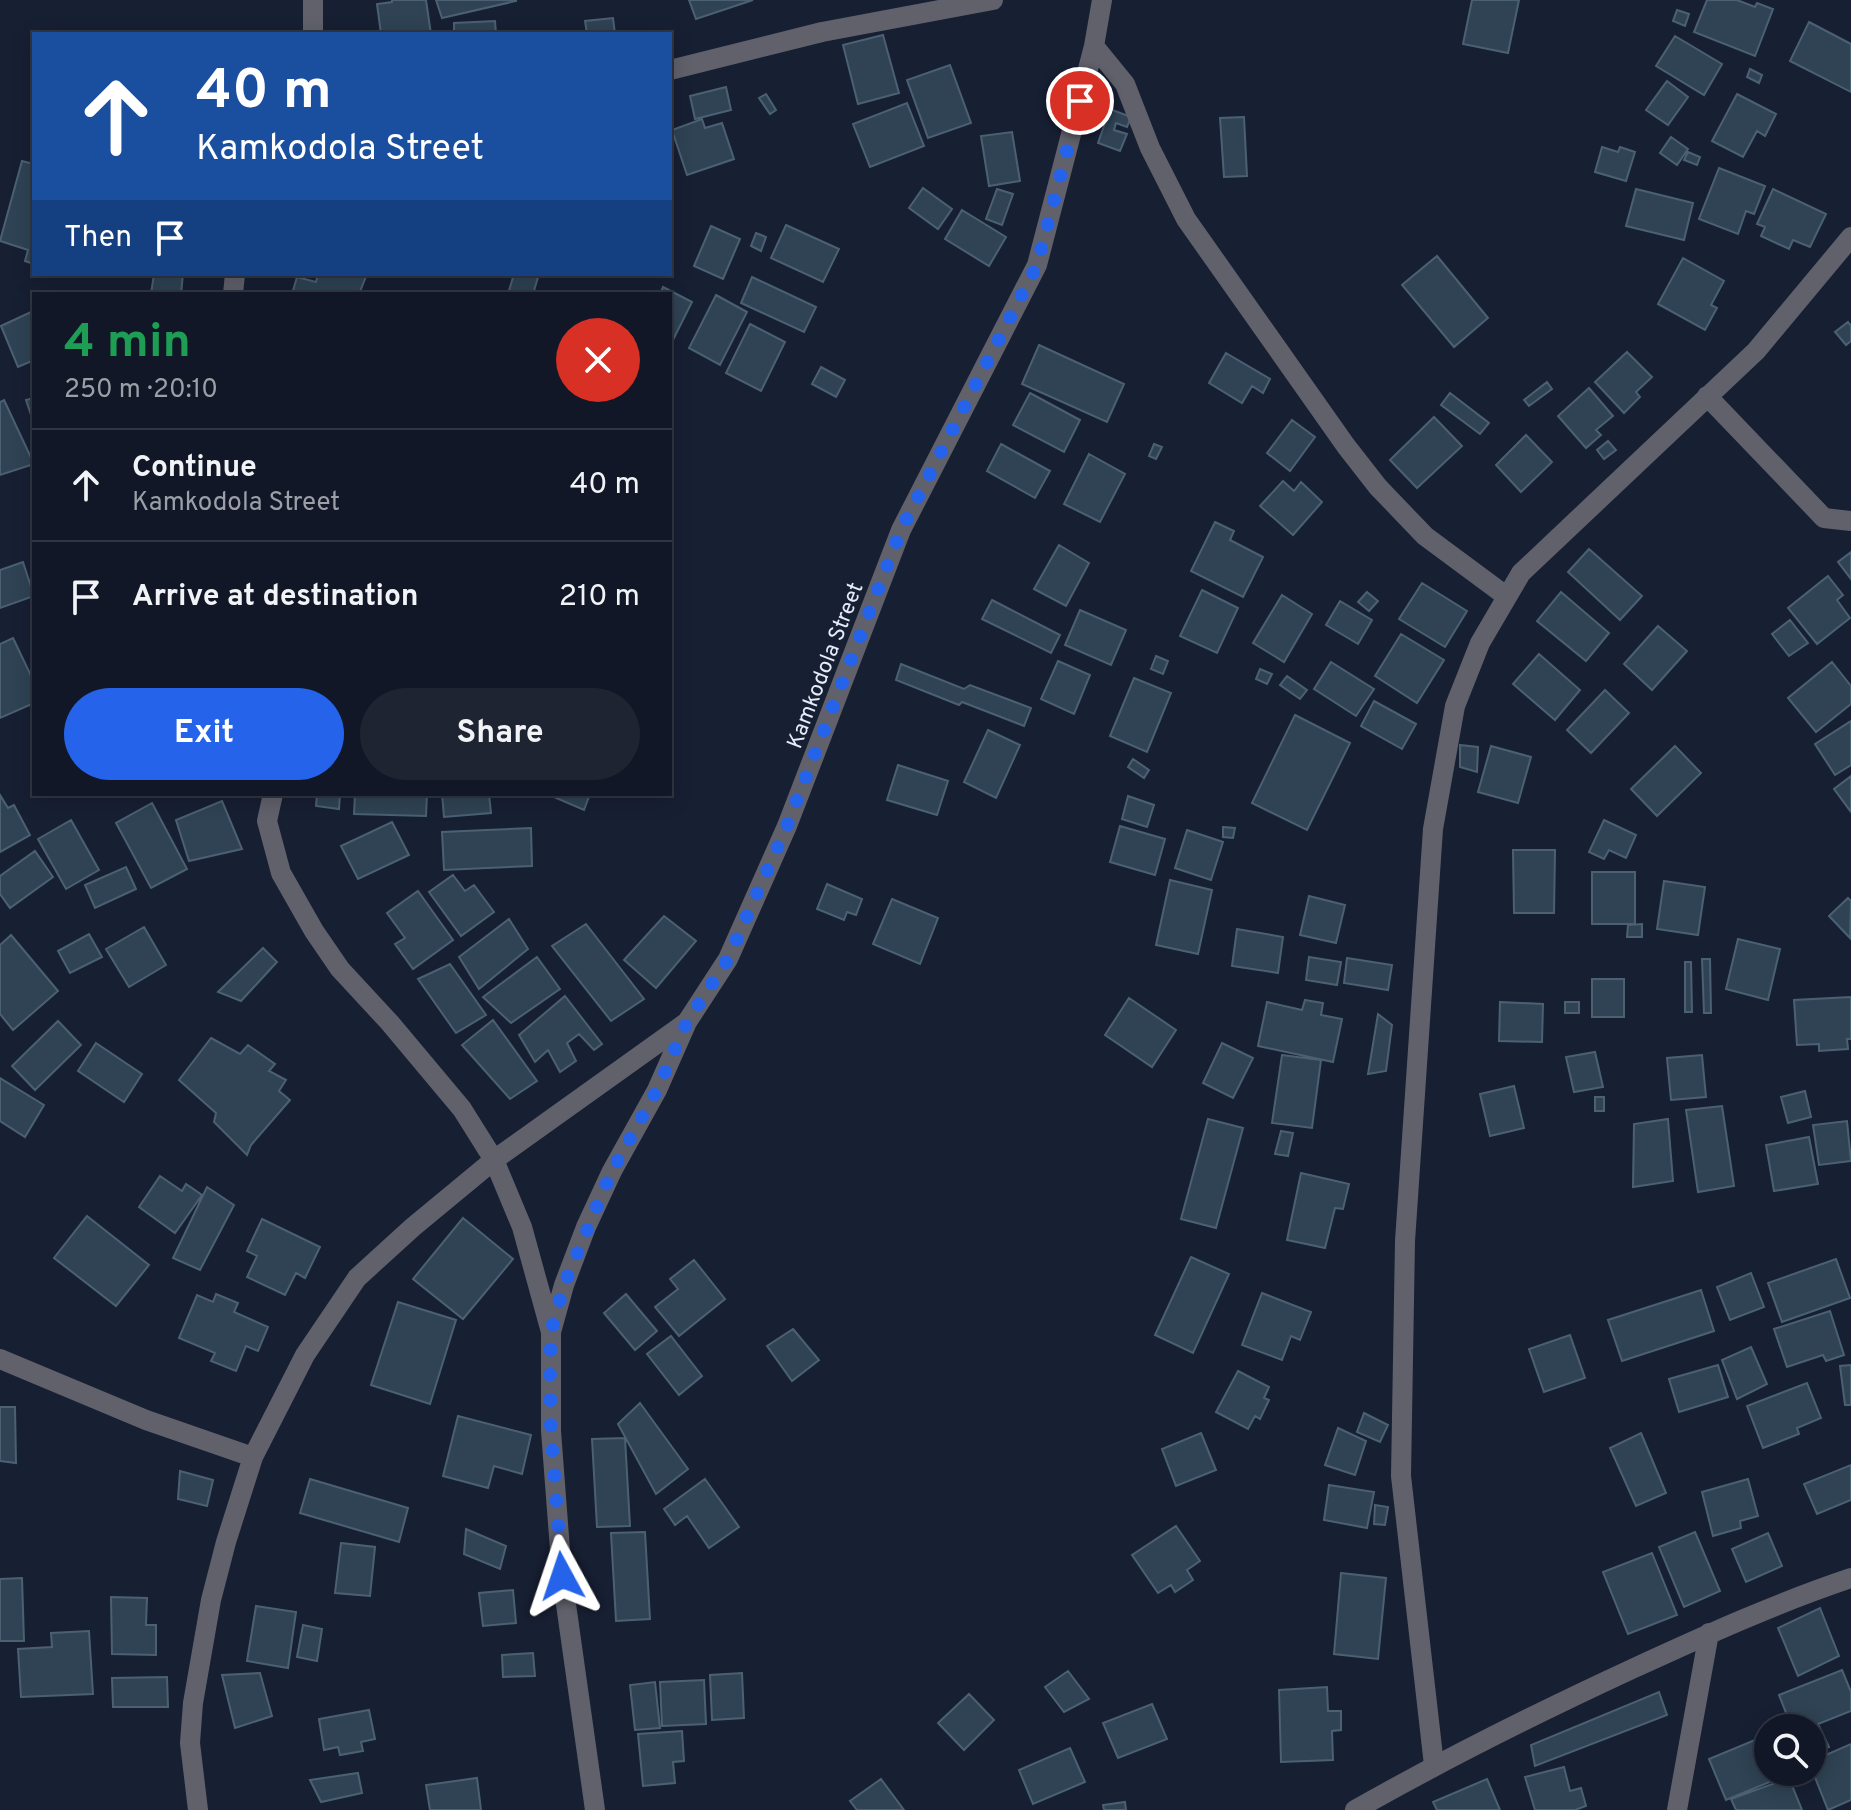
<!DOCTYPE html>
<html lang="en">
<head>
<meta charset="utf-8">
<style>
  :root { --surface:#111726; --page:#1e2432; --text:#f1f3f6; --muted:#9c9fa7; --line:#303643; --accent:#2563eb }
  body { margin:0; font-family:Overpass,sans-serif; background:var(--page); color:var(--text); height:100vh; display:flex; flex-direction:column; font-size:30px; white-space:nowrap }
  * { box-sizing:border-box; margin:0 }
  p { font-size:26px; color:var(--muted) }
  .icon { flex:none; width:44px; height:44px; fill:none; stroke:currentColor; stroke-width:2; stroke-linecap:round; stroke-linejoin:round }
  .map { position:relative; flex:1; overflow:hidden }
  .details { position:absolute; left:32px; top:292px; width:640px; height:504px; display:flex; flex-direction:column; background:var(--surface); border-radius:0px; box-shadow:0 4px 20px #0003,0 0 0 2px var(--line) }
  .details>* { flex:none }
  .guide { position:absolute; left:32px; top:32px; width:640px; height:244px; border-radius:0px; box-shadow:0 4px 20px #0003,0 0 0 2px var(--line); background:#1a4fa0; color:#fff; overflow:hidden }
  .tools { position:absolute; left:1754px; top:1714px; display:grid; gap:16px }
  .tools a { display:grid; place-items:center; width:72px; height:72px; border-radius:50%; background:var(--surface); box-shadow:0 4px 20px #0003,0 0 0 2px var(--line); font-size:40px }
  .pin { position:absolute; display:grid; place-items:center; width:68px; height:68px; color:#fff; margin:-34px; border:4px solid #fff; border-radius:50%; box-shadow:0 2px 8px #0007 }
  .me { position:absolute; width:88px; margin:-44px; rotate:355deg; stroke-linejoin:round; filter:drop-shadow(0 0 6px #0008) }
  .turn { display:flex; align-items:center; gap:28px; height:168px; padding:0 32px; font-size:36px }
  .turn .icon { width:104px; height:104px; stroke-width:2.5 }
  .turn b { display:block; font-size:56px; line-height:68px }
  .then { display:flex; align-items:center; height:76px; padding:0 32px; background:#0003; gap:16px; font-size:30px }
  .round { display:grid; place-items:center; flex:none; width:84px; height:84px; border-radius:42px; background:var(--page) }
  .overview { display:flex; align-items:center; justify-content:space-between; height:136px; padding:0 32px }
  h1 { font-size:48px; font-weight:700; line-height:60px; color:#1e9e55 }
  .cta { display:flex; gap:16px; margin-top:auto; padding:16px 32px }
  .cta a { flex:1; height:92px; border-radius:48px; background:var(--accent); color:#fff; font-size:32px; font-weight:700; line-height:92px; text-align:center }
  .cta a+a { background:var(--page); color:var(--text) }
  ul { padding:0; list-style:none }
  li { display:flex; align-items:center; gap:24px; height:112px; padding:0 32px; border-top:2px solid var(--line) }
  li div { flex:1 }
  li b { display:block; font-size:30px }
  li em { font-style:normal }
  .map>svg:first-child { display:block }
</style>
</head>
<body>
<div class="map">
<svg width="1851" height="1810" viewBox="0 0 1851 1810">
  <rect width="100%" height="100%" fill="#171f33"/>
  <!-- building -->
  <path fill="#2f4354" stroke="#4b6173" stroke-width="2" d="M392,0H426L431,34H381L377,4L392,2Z
    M436,0H516V1L442,18Z
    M689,0H753L696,19Z
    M1472,0H1519L1508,53L1463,44Z
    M1707,0H1737L1755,7L1757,3L1773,9L1755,56L1694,32Z
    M1677,10L1689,14L1685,26L1673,21Z
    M613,18L615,34H587L585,21Z
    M495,21L496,34H454V23Z
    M1809,22L1851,44V92L1790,61Z
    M883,35L899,93L858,104L843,45Z
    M1675,36L1722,64L1704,95L1656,66Z
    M950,65L971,123L928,138L907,80Z
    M1750,69L1762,75L1759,83L1747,77Z
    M1667,81L1688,97L1668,125L1646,110Z
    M726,87L731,110L695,119L690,96Z
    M766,94L776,110L770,114L759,98Z
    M1737,94L1776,114L1765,136L1757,131L1743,157L1712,141Z
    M907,103L924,146L870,167L853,124Z
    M1110,109L1131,117L1127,127L1116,123L1114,130L1127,134L1120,151L1098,143Z
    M1244,117L1247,176L1224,177L1220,118Z
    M702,119L705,128L722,123L734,159L687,175L672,130Z
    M1012,132L1020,181L989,186L981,136Z
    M1671,137L1688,149L1677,165L1660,153Z
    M1602,147L1618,152L1620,147L1635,152L1626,181L1595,172Z
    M1688,152L1700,157L1697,165L1684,160Z
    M22,161L34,164V264L25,261L28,250L0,241Z
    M1719,168L1765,186L1754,214L1746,211L1738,234L1699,219Z
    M923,188L952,209L938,229L909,208Z
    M997,189L1013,194L1002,225L986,219Z
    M1636,189L1693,203L1684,240L1626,226Z
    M1773,189L1826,214L1810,247L1793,240L1789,249L1761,236L1765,227L1757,224Z
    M962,210L1006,237L989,266L945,239Z
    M786,225L839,249L823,282L771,258Z
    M711,226L740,239L723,279L694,266Z
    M756,233L766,237L761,251L751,246Z
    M1437,256L1488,318L1454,347L1402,285Z
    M1683,258L1724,281L1711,305L1717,308L1705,330L1658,304Z
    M154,274H183L181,294H151Z
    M318,274H367L359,294H292L297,277L316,282Z
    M514,274H539L533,294H508Z
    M752,277L816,307L804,332L741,303Z
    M663,287L692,302L670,346V294H660Z
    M716,295L747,312L720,365L689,348Z
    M33,311L34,360L18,367L1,326Z
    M1848,322L1851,326V341L1846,345L1835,332Z
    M750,324L785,342L761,391L726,373Z
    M1039,345L1124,384L1107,422L1022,384Z
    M1627,352L1652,377L1636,392L1640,397L1624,413L1595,382Z
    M1226,353L1270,379L1263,393L1252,386L1242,403L1209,383Z
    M821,367L845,380L836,397L812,384Z
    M1547,382L1552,389L1529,406L1524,400Z
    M1589,388L1613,416L1596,430L1601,435L1586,448L1558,416Z
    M1030,393L1080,420L1064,452L1013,425Z
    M1450,393L1489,423L1480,434L1441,405Z
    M34,398V424L26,400Z
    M4,400L34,464L0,475V402Z
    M1434,417L1462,446L1417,488L1390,460Z
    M1292,420L1315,437L1290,471L1267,453Z
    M1526,435L1552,462L1521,492L1496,465Z
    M1608,441L1616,450L1604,459L1597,450Z
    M1001,444L1050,471L1035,498L987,471Z
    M1154,444L1162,447L1156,459L1149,456Z
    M1089,454L1125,474L1100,522L1064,504Z
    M1283,481L1294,491L1301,482L1322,502L1293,535L1260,506Z
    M1215,522L1234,531L1230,540L1263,557L1243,597L1191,571Z
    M1059,545L1089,563L1066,606L1034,589Z
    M1589,549L1642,596L1620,620L1568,572Z
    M1851,552V579L1838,562Z
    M23,562L34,596L0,608V570Z
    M1828,576L1843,595L1837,600L1850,618L1817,644L1788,608Z
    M1422,583L1467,611L1445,647L1399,619Z
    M1202,590L1238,608L1217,653L1180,636Z
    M1367,592L1378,601L1369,611L1358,602Z
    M1561,592L1609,633L1586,661L1537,621Z
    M1282,595L1312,614L1284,662L1253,643Z
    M992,600L1060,635L1051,653L982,619Z
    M1340,601L1372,620L1358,644L1326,625Z
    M1080,610L1126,630L1111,665L1065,645Z
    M1790,620L1808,643L1789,656L1772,634Z
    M1658,626L1687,651L1652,690L1624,664Z
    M1401,634L1444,660L1417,703L1375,676Z
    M13,638L34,682V703L0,718V644Z
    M1539,654L1580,690L1555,720L1513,684Z
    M1156,656L1168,661L1163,674L1151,669Z
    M1058,661L1090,675L1074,714L1041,699Z
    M1331,662L1374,689L1356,716L1314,689Z
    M1832,662L1851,686V704L1816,732L1788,698Z
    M901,664L964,689L970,685L1031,708L1024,726L962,702L959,705L896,680Z
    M1260,669L1272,674L1267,684L1256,679Z
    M1287,676L1307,690L1300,699L1280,685Z
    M1134,678L1171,693L1147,752L1110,736Z
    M1605,690L1629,713L1591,753L1567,730Z
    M1374,701L1416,724L1402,749L1361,726Z
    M1295,715L1350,743L1307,830L1252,803Z
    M1851,721V765L1835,775L1815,744Z
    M988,730L1020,745L996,798L964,782Z
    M1460,745L1478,747L1477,772L1460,767Z
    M1491,746L1531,757L1518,803L1478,792Z
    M1675,746L1701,773L1657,816L1631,789Z
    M1133,759L1149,770L1144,778L1128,767Z
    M898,765L948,781L937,815L887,800Z
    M1851,776V812L1834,789Z
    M317,794H340L339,809L316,806Z
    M355,794H427L426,816L354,814Z
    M442,794H489L491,813L444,817Z
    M547,794H590L584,810Z
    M0,795L8,808L14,805L30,835L0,852Z
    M1128,796L1154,805L1147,827L1122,819Z
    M222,801L242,849L189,861L176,820Z
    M152,803L187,869L151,888L116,823Z
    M71,820L99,870L66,889L38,839Z
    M1604,820L1636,835L1626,858L1609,850L1604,859L1589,852Z
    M392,822L409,855L358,879L341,846Z
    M1120,826L1165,839L1155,875L1110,862Z
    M1223,827L1235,828L1233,838L1223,837Z
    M531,828L532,866L444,870L442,832Z
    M1187,830L1223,842L1211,880L1175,868Z
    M1513,850H1555L1554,913H1514Z
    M35,851L53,877L10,908L0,894V876Z
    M126,867L136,889L95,908L85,885Z
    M1592,872H1635V924H1592Z
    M453,875L465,891L474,885L494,912L461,936L429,892Z
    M1170,880L1212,890L1198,954L1156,945Z
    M1664,881L1705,887L1698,935L1657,929Z
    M827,884L862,899L856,915L847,912L844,920L817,909Z
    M418,891L453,940L413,969L395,944L405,938L387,913Z
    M1309,896L1345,905L1336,943L1300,935Z
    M1848,898L1851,901L1850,938L1829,916Z
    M892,899L938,918L920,964L873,944Z
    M664,916L696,941L656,988L624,960Z
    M509,919L528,949L479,989L459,957Z
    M586,924L644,999L611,1021L552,946Z
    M1642,924V937H1627L1628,925Z
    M144,927L166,965L129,987L106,949Z
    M1237,929L1283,937L1278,973L1232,966Z
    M89,934L102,957L70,973L58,951Z
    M11,935L58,991L13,1030L0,1014V945Z
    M1738,939L1780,949L1768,1000L1726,989Z
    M263,948L277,962L241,1001L218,992Z
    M537,957L560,989L511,1023L483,997Z
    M1309,957L1341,962L1337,985L1306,980Z
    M1347,958L1392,965L1388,990L1344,983Z
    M1702,959H1710L1711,1013H1704Z
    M1685,962H1691L1692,1012H1685Z
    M450,964L486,1015L456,1033L418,979Z
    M1592,979H1624V1017H1592Z
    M565,996L602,1044L594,1050L579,1034L567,1043L576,1061L560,1072L548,1050L535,1062L519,1035Z
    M1851,997V1039H1847L1848,1049L1819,1051V1044L1797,1045L1794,1000Z
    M1129,998L1176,1030L1152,1067L1105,1035Z
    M1305,1000L1323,1003L1321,1015L1342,1019L1333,1062L1258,1046L1267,1002L1302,1010Z
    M1500,1002L1543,1004L1542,1042L1499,1041Z
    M1565,1002H1579V1013H1565Z
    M1378,1014L1392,1025L1386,1071L1368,1074Z
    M493,1020L537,1081L510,1099L462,1045Z
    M58,1021L81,1045L35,1090L12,1066Z
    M211,1038L240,1054L248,1045L275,1064L269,1071L286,1080L279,1091L290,1100L251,1145L247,1155L214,1122L216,1113L179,1080Z
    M96,1043L142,1074L124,1102L78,1071Z
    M1222,1043L1253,1058L1233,1098L1203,1083Z
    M1595,1052L1603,1087L1574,1092L1566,1057Z
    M1282,1055L1321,1060L1312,1128L1272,1123Z
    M1702,1055L1706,1097L1671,1100L1667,1058Z
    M0,1078L44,1105L25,1137L0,1121Z
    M1514,1086L1524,1128L1490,1136L1480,1094Z
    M1805,1091L1811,1117L1788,1123L1781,1097Z
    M1595,1097H1604V1111H1595Z
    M1722,1106L1734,1186L1698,1192L1686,1110Z
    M1208,1119L1243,1128L1216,1228L1181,1219Z
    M1668,1119L1673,1181L1633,1187L1634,1124Z
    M1847,1121L1851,1161L1819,1165L1813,1125Z
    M1281,1131L1293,1133L1288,1156L1275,1154Z
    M1809,1137L1818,1184L1774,1191L1766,1145Z
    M1301,1173L1349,1184L1343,1209L1335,1208L1325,1248L1287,1240Z
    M160,1176L182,1191L186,1184L202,1195L175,1233L139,1207Z
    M207,1187L234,1205L200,1270L173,1258Z
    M87,1216L149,1265L116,1306L54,1258Z
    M463,1218L513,1259L463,1319L413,1279Z
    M262,1219L320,1247L305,1278L296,1273L285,1295L247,1277L257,1256L247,1251Z
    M1191,1257L1229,1274L1193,1353L1155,1335Z
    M1836,1259L1850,1298L1782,1322L1768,1283Z
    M694,1260L725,1299L679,1336L655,1307L678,1289L670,1279Z
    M1751,1273L1764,1307L1730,1320L1717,1287Z
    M1701,1290L1714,1331L1622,1361L1608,1320Z
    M1262,1293L1311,1312L1300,1340L1291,1336L1282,1360L1242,1345Z
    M216,1294L238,1303L234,1312L268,1327L258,1351L246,1346L236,1371L211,1361L215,1353L179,1338L197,1295L213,1302Z
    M626,1294L657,1331L635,1350L604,1313Z
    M398,1302L456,1320L430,1404L371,1385Z
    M1830,1311L1844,1355L1826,1361L1823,1355L1787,1367L1774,1329Z
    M793,1329L819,1360L792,1381L767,1346Z
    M1570,1335L1585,1378L1544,1392L1529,1349Z
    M671,1336L702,1376L679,1395L647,1354Z
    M1751,1347L1767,1384L1737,1399L1722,1360Z
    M1718,1365L1728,1397L1679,1412L1669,1379Z
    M1851,1365V1405H1845L1840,1366Z
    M1238,1371L1269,1387L1264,1398L1269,1400L1260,1419L1255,1416L1248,1429L1216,1412Z
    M1807,1383L1821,1418L1797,1428L1799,1434L1763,1448L1747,1406Z
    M640,1403L688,1469L656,1494L618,1424Z
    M0,1407H15L16,1463L0,1461Z
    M1364,1413L1388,1425L1380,1442L1357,1432Z
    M458,1416L531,1435L522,1474L494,1466L488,1488L443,1476Z
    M1338,1428L1366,1441L1355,1475L1325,1465Z
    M1201,1433L1216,1470L1176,1486L1162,1449Z
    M1641,1433L1666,1493L1636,1506L1610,1448Z
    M625,1438L630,1526L597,1527L592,1439Z
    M1851,1465V1500L1817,1514L1804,1484Z
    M180,1471L213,1480L207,1506L178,1499Z
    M310,1479L408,1508L399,1542L300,1513Z
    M705,1479L739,1527L709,1548L687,1516L675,1525L664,1509Z
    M1748,1479L1758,1516L1740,1521L1741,1528L1713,1536L1702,1492Z
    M1329,1485L1374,1492L1367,1528L1324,1520Z
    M1375,1505L1388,1507L1385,1525L1374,1524Z
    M1176,1526L1200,1561L1187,1570L1193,1580L1175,1592L1171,1585L1158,1593L1132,1555Z
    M466,1529L506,1546L500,1569L464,1554Z
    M645,1532L650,1619L616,1621L611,1533Z
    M1695,1532L1720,1591L1684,1607L1659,1547Z
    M1768,1533L1782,1566L1746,1582L1732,1549Z
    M341,1543L375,1547L370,1596L335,1593Z
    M1652,1553L1677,1615L1628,1634L1603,1572Z
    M1341,1573L1386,1578L1378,1659L1334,1654Z
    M22,1578L24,1641H0V1579Z
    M513,1590L516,1623L483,1626L479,1593Z
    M111,1597L147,1598L146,1625H156V1655L112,1654Z
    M256,1606L296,1612L288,1668L247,1661Z
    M1820,1608L1839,1656L1798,1676L1778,1628Z
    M303,1625L322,1629L317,1661L297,1657Z
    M89,1631L93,1694L21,1697L18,1649L52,1647L51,1633Z
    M533,1653L535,1676L503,1677L502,1655Z
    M1842,1670L1851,1692V1711L1808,1728H1792L1779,1695Z
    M1068,1671L1089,1699L1064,1712L1045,1687Z
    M260,1673L272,1716L235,1728L222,1675Z
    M742,1673L744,1718L712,1720L710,1675Z
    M167,1677L168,1707H113L112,1678Z
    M704,1680L706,1724L662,1726L660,1682Z
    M655,1682L660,1728L635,1730L630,1685Z
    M1327,1687L1328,1711H1341V1730L1332,1731L1333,1760L1281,1762L1279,1690Z
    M1659,1692L1667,1715L1535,1766L1531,1745Z
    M969,1694L994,1720L964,1750L938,1723Z
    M1152,1704L1167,1739L1118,1758L1103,1723Z
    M369,1710L375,1739L361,1742L363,1751L340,1755L338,1747L324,1750L319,1719Z
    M1818,1724L1829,1747L1812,1754V1728H1808Z
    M682,1731L684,1761L673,1762L675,1783L643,1786L638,1734Z
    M1767,1735L1768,1772H1782L1784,1776L1726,1800L1709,1759Z
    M1851,1744V1800L1828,1810L1812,1770V1761Z
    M1070,1748L1085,1782L1033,1804L1019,1770Z
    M1564,1767L1570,1791L1581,1788L1586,1806L1575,1810H1535L1525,1777Z
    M358,1773L362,1793L321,1802L310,1780Z
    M477,1778L481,1810H430L426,1785Z
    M1789,1778L1802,1810H1736L1731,1799Z
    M881,1779L904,1810H857L850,1801Z
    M1487,1779L1500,1810H1437L1433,1802Z
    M1125,1802L1126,1810H1104L1103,1805Z"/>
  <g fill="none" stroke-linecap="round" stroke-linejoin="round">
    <!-- street -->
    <path stroke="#61616c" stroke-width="20" d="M313,0V34
      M1094,46L1125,84L1150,148L1186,219L1346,446L1378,487L1425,536L1506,596
      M670,70L822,32L993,0
      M233,294L235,274
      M1707,396L1824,518L1851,521
      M273,794L267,821L281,873L314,931L340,969L390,1023L462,1109L494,1160L522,1227L551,1332V1431L562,1576L595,1810
      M551,1332L564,1285L586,1227L612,1171L657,1090L687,1022L728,959L787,826L901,530L1037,265L1094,46L1102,0
      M0,1359L146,1420L253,1457
      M1434,1765L1401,1476L1405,1241L1433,829L1455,706L1480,643L1521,573L1756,351L1851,237
      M198,1810L190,1743L193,1703L211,1600L226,1542L253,1457L305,1355L357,1278L413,1227L494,1160L687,1022
      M1355,1810C1445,1759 1537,1713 1632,1669C1704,1636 1776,1603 1851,1578
      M1677,1810L1709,1633"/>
  </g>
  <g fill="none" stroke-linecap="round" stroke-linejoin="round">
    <!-- route -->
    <path stroke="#2563eb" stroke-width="14" stroke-dasharray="0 25.2" d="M562,1576L551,1431L550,1378L551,1332L564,1285L612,1171L657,1090L687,1022L728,959L787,826L901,530L1037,265L1080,101"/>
  </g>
  <g text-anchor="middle" stroke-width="8" stroke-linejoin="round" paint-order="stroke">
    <!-- street labels -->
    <g font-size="22" fill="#e5ebf9" stroke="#171f33">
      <text transform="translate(824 665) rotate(-69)" y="8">Kamkodola Street</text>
    </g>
  </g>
</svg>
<div class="tools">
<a><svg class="icon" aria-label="search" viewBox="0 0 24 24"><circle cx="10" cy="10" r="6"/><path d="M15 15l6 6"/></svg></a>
</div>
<div class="pin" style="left:1080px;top:101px;background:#d93025"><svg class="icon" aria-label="arrive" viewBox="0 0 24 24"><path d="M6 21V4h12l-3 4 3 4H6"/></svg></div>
<svg class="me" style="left:562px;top:1576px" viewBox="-20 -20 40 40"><path d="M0-17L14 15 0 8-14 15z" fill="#2563eb" stroke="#fff" stroke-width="4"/></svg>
<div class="guide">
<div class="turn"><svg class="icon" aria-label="ahead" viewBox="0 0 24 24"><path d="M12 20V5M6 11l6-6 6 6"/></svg><div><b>40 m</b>Kamkodola Street</div></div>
<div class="then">Then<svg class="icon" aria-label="arrive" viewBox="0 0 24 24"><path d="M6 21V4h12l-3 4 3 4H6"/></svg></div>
</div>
<section class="details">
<div class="overview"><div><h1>4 min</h1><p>250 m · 20:10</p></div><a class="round" style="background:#d93025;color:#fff"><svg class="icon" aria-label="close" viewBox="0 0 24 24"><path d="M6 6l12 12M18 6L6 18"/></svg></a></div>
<ul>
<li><svg class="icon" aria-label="ahead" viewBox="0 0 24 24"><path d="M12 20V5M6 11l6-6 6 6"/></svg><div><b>Continue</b><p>Kamkodola Street</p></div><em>40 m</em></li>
<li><svg class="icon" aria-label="arrive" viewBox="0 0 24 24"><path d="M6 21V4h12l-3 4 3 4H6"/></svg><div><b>Arrive at destination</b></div><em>210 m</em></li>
</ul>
<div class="cta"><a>Exit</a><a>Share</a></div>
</section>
</div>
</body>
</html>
